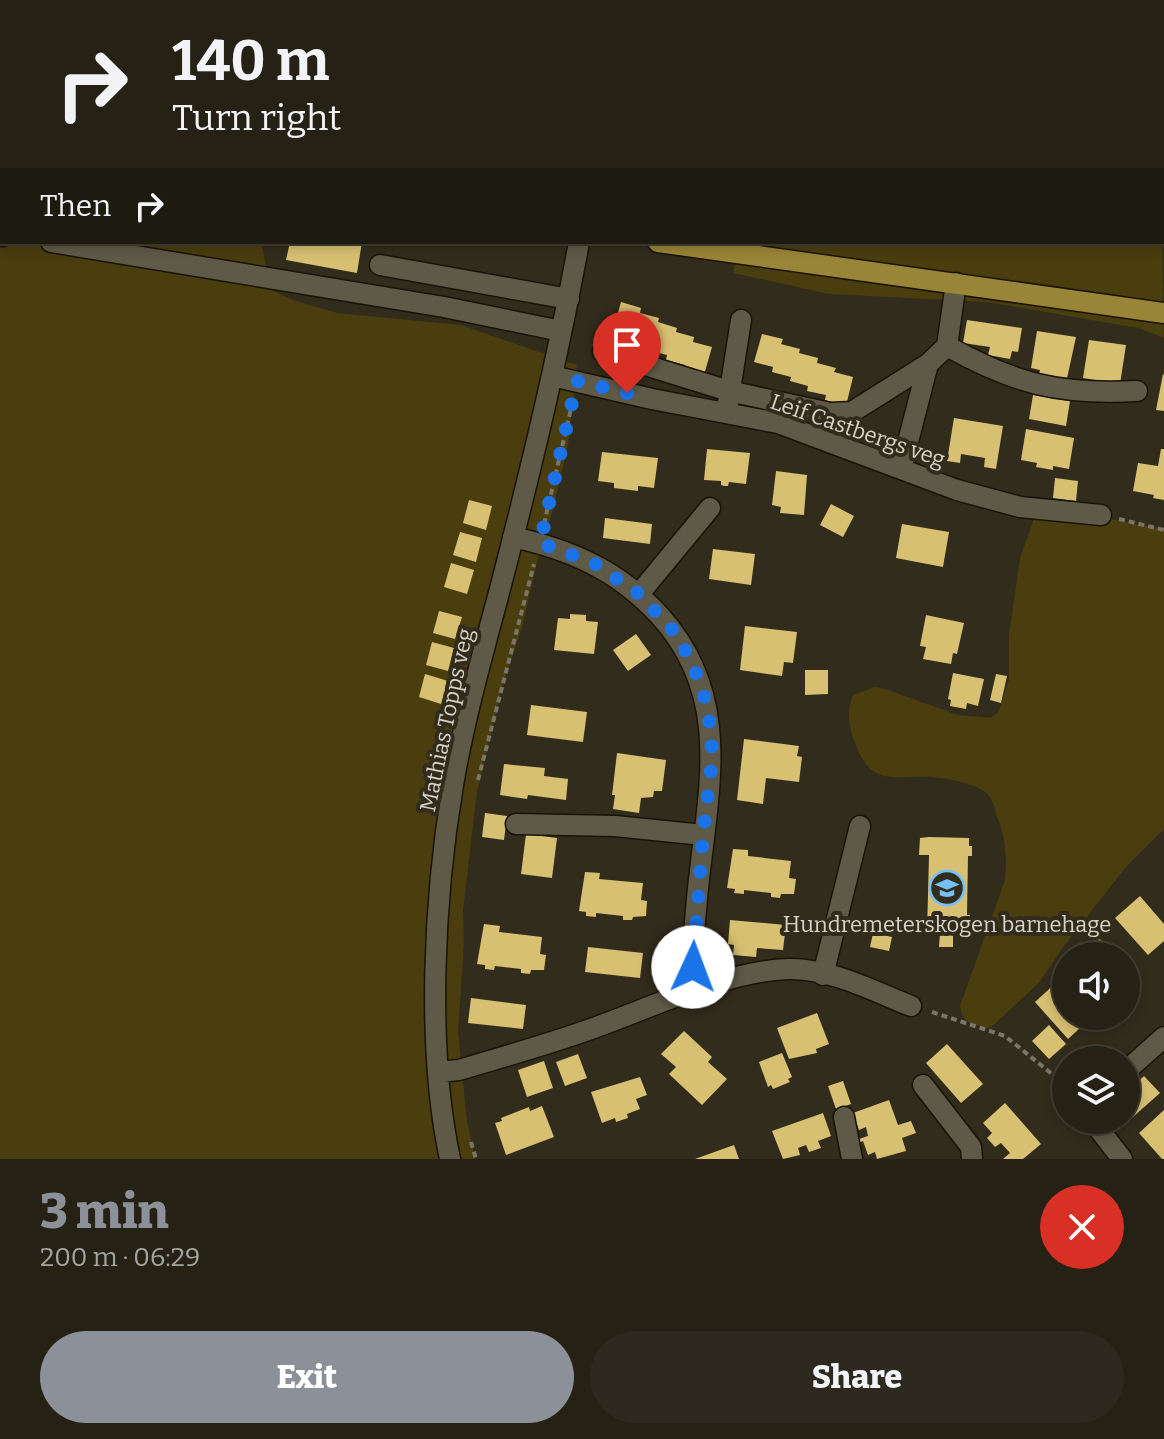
<!DOCTYPE html>
<html lang="en">
<head>
<meta charset="utf-8">
<style>
  :root { --surface:#252115; --page:#2d291e; --text:#f1f3f6; --muted:#a3a3a0; --line:#423e34; --accent:#8c9099 }
  body { margin:0; font-family:Bitter,serif; background:var(--page); color:var(--text); height:100vh; display:flex; flex-direction:column; font-size:30px; white-space:nowrap }
  * { box-sizing:border-box; margin:0 }
  p { font-size:26px; color:var(--muted) }
  .icon { flex:none; width:44px; height:44px; fill:none; stroke:currentColor; stroke-width:2; stroke-linecap:round; stroke-linejoin:round }
  .map { position:relative; height:1159px; overflow:hidden }
  .details { display:flex; flex-direction:column; background:var(--surface); flex:1 }
  .details>* { flex:none }
  .guide { position:absolute; left:0px; top:0px; width:1164px; height:244px; box-shadow:0 4px 12px #0003,0 0 0 2px var(--line); background:#252115; color:var(--text); overflow:hidden }
  .tools { position:absolute; left:1052px; top:942px; display:grid; gap:16px }
  .tools a { display:grid; place-items:center; width:88px; height:88px; border-radius:50%; background:var(--surface); box-shadow:0 4px 12px #0003,0 0 0 2px var(--line); font-size:40px }
  .pin { position:absolute; display:grid; place-items:center; width:68px; height:68px; color:#fff; margin:-82px -34px; border-radius:50% 50% 50% 0; rotate:-45deg; box-shadow:0 0 8px #0007 }
  .pin .icon { rotate:45deg }
  .me { position:absolute; width:88px; margin:-44px; rotate:2deg; stroke-linejoin:round; filter:drop-shadow(0 0 6px #0008) }
  .turn { display:flex; align-items:center; gap:28px; height:168px; padding:0 40px; font-size:36px }
  .turn .icon { width:104px; height:104px; stroke-width:2.5 }
  .turn b { display:block; font-size:56px; line-height:68px }
  .then { display:flex; align-items:center; height:76px; padding:0 40px; background:#0003; gap:16px; font-size:30px }
  .round { display:grid; place-items:center; flex:none; width:84px; height:84px; border-radius:42px; background:var(--page) }
  .headline { display:flex; align-items:center; justify-content:space-between; height:136px; padding:0 40px }
  h1 { font-size:48px; font-weight:800; line-height:60px; color:var(--accent) }
  .cta { display:flex; gap:16px; margin-top:auto; padding:16px 40px }
  .cta a { flex:1; height:92px; border-radius:48px; background:var(--accent); color:#fff; font-size:32px; font-weight:800; line-height:92px; text-align:center }
  .cta a+a { background:var(--page); color:var(--text) }
  .map>svg:first-child { display:block }
</style>
</head>
<body>
<div class="map">
<svg width="1164" height="1159" viewBox="0 0 1164 1159">
  <rect width="100%" height="100%" fill="#312c1c"/>
  <!-- green -->
  <path fill="#4a3d0e" d="M0,173L2,242H259L263,250L268,282L273,291L293,300L337,313L461,325L577,365L568,445L553,509L537,562L522,628L504,681L477,791L463,911L464,944L458,1031L467,1121L475,1159H0Z
    M1162,223L1164,338L1138,328L987,302L829,294L733,273L738,242H1162Z
    M1054,509L1164,529V829L1126,867L1064,946L1039,983L990,1028C974,1025 962,1024 960,1006L1005,880C1007,858 1006,840 998,819C995,812 994,802 989,796C986,791 979,788 974,786C960,781 946,778 931,777C894,775 871,788 855,743C849,727 846,712 853,695L874,687L885,689L958,715L991,718L999,711L1009,679V635L1020,558L1035,516Z"/>
  <!-- building -->
  <path fill="#d8c072" d="M290,242H362L357,273L286,260Z
    M621,302L641,308L640,313L659,318L658,322L677,328L676,332L694,337L693,342L712,347L704,375L684,370L685,365L666,360L667,355L648,350L649,346L631,340L632,336L613,331Z
    M967,320L1022,328L1018,352L1012,351L1010,359L988,355L990,347L963,343Z
    M1037,331L1076,337L1066,383L1038,378L1040,370L1031,368Z
    M762,334L783,339L781,344L800,349L799,353L818,358L817,363L836,368L834,372L853,377L846,406L825,400L826,395L807,391L808,386L790,381L791,377L772,372L773,367L754,362Z
    M1089,340L1126,345L1120,384L1083,378Z
    M1163,374L1164,375V411L1156,410Z
    M1033,395L1070,401L1066,426L1029,419Z
    M954,418L1003,426L996,469L984,467L985,458L961,454L960,463L947,461Z
    M1026,429L1074,438L1069,469L1053,466V470L1036,467L1037,463L1021,460Z
    M707,449L750,453L746,484L729,482L728,486H724L721,485V481L704,480Z
    M1161,449H1164V500L1153,498L1154,495L1133,491L1138,463L1158,466Z
    M602,452L658,458L654,488L638,486V491L614,488V483L598,481Z
    M776,471L807,475L804,515L780,513L781,507L772,505Z
    M1055,478L1078,481L1076,501L1053,498Z
    M469,500L492,506L486,530L463,523Z
    M831,504L854,516L843,537L820,525Z
    M605,518L652,524L650,544L603,538Z
    M902,524L949,532L943,567L896,558Z
    M460,532L482,538L476,562L453,555Z
    M713,549L755,554L751,585L709,579Z
    M451,563L474,570L467,594L444,587Z
    M439,611L462,617L455,639L433,633Z
    M570,614L586,615V621L598,622L594,654L554,650L558,618L570,619Z
    M926,615L964,623L957,654L953,653L951,664L923,659L926,647L920,646Z
    M745,626L797,632L793,663L784,662L782,676L740,670Z
    M636,634L651,655L628,671L613,650Z
    M432,642L454,648L448,671L426,665Z
    M805,670H828V694L805,695Z
    M953,673L984,679L978,706L967,703L966,709L950,706L951,700L948,699Z
    M425,674L448,681L441,704L419,697Z
    M996,674L1007,676L1001,703L990,700Z
    M531,705L587,712L583,742L527,735Z
    M744,739L799,746L797,756L802,757L799,782L766,778L763,804L737,800Z
    M617,753L666,760L662,791H654L653,797L641,798L639,813L613,809L615,795H612Z
    M504,764L545,768L544,776L568,779L566,800L528,795L527,799L500,795Z
    M485,813L507,816L504,840L482,837Z
    M526,834L557,838L552,878L521,874Z
    M929,837L969,838V846H972V856H968L967,915H970V926H966V934H953V947H939L940,933H927L929,855H919L920,838Z
    M733,849L748,850V856L791,861L789,878L796,879L794,894H781L780,898L771,897V893L744,890V894L734,893L735,889L727,888Z
    M585,872L600,873L599,879L643,883L641,900L647,901L646,916L633,917L632,920H623V916L596,913V917L586,916V912L579,911Z
    M1140,896L1164,924V941L1148,955L1115,918Z
    M730,920L786,925L783,950L757,948L756,957L733,955L734,945L728,944Z
    M484,924L500,926L499,932L542,937L540,954L546,955L544,970H531L530,974L521,973V969L495,966L494,970L485,969V965L477,964Z
    M873,933L892,937L889,951L870,947Z
    M1098,937L1115,956H1077Z
    M588,947L643,953L640,978L585,972Z
    M1059,980L1066,987V1016H1093L1068,1039L1035,1002Z
    M471,998L526,1005L523,1029L468,1023Z
    M817,1013L829,1044L816,1049L817,1053L789,1059L777,1028Z
    M1049,1025L1066,1044L1049,1059L1032,1041Z
    M684,1031L712,1057L708,1062L727,1079L702,1105L669,1074L676,1067L661,1054Z
    M947,1044L983,1084L961,1103L926,1063Z
    M782,1053L792,1077L788,1079L790,1082L773,1089L771,1085L768,1087L759,1062Z
    M578,1054L587,1078L565,1086L556,1062Z
    M544,1061L553,1088L527,1097L518,1070Z
    M1144,1076L1160,1093L1125,1124L1122,1120H1126V1093Z
    M640,1077L647,1095L636,1099L640,1109L627,1114L628,1118L616,1122L615,1118L602,1123L591,1092Z
    M843,1081L851,1104L836,1109L828,1086Z
    M889,1100L898,1125L911,1121L916,1133L902,1138L906,1151L877,1159L875,1152L868,1155L863,1141L857,1144L856,1140L868,1136L866,1127L859,1130L853,1113Z
    M1005,1103L1041,1144L1023,1159H1003L1010,1153L1001,1143L995,1147L987,1138L992,1133L983,1123Z
    M542,1106L554,1137L506,1155L495,1123L502,1121L501,1118L529,1107L530,1111Z
    M1164,1110V1159H1162L1139,1133Z
    M823,1113L831,1136L818,1141L821,1148L809,1152L806,1145L798,1148L800,1155L783,1159L772,1131Z
    M734,1145L739,1159H695Z"/>
  <g fill="none" stroke-linecap="round" stroke-linejoin="round">
    <!-- minor casing -->
    <g stroke="#191406" stroke-width="23">
      <path id="minor" d="M27,0L28,2
        M134,0L150,2
        M762,0L766,2
        M937,0L942,2
        M231,2L236,0
        M917,2L918,0
        M1162,135H1164
        M1162,205H1164
        M0,235L2,236
        M51,242L444,307L561,331
        M380,265L569,299
        M947,346C1015,384 1059,395 1137,391
        M603,352L729,391L830,413L852,412L928,364L947,346L956,283
        M552,376L652,399L778,423L957,490L1020,507L1101,515
        M728,403L741,320
        M901,469L928,364
        M513,537C572,550 619,571 660,616C736,700 706,797 697,899C694,930 691,959 698,989
        M639,594L710,508
        M516,824L615,826L703,835
        M823,975L860,826
        M1126,1071L1164,1037
        M438,1072L459,1070C502,1057 546,1045 588,1030C649,1009 724,971 788,969C830,968 873,991 911,1006
        M923,1085L971,1147L972,1159
        M844,1117L852,1159
        M1092,1120L1122,1159
        M450,1159C426,1047 434,897 453,785C467,702 493,620 513,538C538,440 561,341 579,242"/>
    </g>
    <!-- major casing -->
    <g stroke="#191406" stroke-width="23">
      <path id="major" d="M0,132L2,133
        M658,242L1164,313"/>
    </g>
    <!-- path -->
    <path stroke="#797568" stroke-width="4" stroke-dasharray="6 4" stroke-linecap="butt" d="M283,0L286,2
      M723,0L724,2
      M1119,519L1164,530
      M544,524L573,400
      M478,780L534,564
      M932,1012L1005,1036L1052,1074L1066,1089
      M471,1142L476,1159"/>
    <!-- minor -->
    <use href="#minor" stroke="#5f5a48" stroke-width="20"/>
    <!-- major -->
    <use href="#major" stroke="#998537" stroke-width="20"/>
  </g>
  <g fill="none" stroke-linecap="round" stroke-linejoin="round">
    <!-- route -->
    <path stroke="#1a73e8" stroke-width="14" stroke-dasharray="0 25.2" d="M627,393L577,381L540,543L594,563L639,594L679,637L702,686L712,735L711,770L703,835L693,967"/>
  </g>
  <!-- icons -->
  <defs>
    <g id="school-ring" transform="scale(1.8)"><circle r="9.5" fill="#312c1c" stroke="#77bff7" stroke-width="1.5"/><path d="M0-5L7-2L0 1L-7-2ZM-4 1L0 2.5L4 1V4Q0 6-4 4Z" fill="#77bff7"/></g>
  </defs>
  <g fill-rule="evenodd">
    <use href="#school-ring" x="947" y="888"/>
  </g>
  <g text-anchor="middle" stroke-width="8" stroke-linejoin="round" paint-order="stroke">
    <!-- street labels -->
    <g font-size="22" fill="#d6d3c9" stroke="#312c1c">
      <text transform="translate(858 430) rotate(19)" y="8">Leif Castbergs veg</text>
      <text transform="translate(446 720) rotate(-78)" y="8">Mathias Topps veg</text>
    </g>
    <!-- poi labels -->
    <g font-size="22" fill="#d6d3c9" stroke="#312c1c">
      <text x="947" y="932">Hundremeterskogen barnehage</text>
    </g>
  </g>
</svg>
<div class="tools">
<a><svg class="icon" aria-label="sound" viewBox="0 0 24 24"><path d="M4 9h4l5-4v14l-5-4H4zM17 9q2 3 0 6"/></svg></a>
<a><svg class="icon" aria-label="layers" viewBox="0 0 24 24"><path d="M12 4l9 5-9 5-9-5zM3 14l9 5 9-5"/></svg></a>
</div>
<div class="pin" style="left:627px;top:393px;background:#d93025"><svg class="icon" aria-label="arrive" viewBox="0 0 24 24"><path d="M6 21V4h12l-3 4 3 4H6"/></svg></div>
<svg class="me" style="left:693px;top:967px" viewBox="-20 -20 40 40"><circle r="19" fill="#fff"/><path d="M0-13L10 11 0 6-10 11z" fill="#1a73e8"/></svg>
<div class="guide">
<div class="turn"><svg class="icon" aria-label="right" viewBox="0 0 24 24"><path d="M7 20v-9h11M14 6l5 5-5 5"/></svg><div><b>140 m</b>Turn right</div></div>
<div class="then">Then<svg class="icon" aria-label="right" viewBox="0 0 24 24"><path d="M7 20v-9h11M14 6l5 5-5 5"/></svg></div>
</div>
</div>
<section class="details">
<div class="headline"><div><h1>3 min</h1><p>200 m · 06:29</p></div><a class="round" style="background:#d93025;color:#fff"><svg class="icon" aria-label="close" viewBox="0 0 24 24"><path d="M6 6l12 12M18 6L6 18"/></svg></a></div>
<div class="cta"><a>Exit</a><a>Share</a></div>
</section>
</body>
</html>
